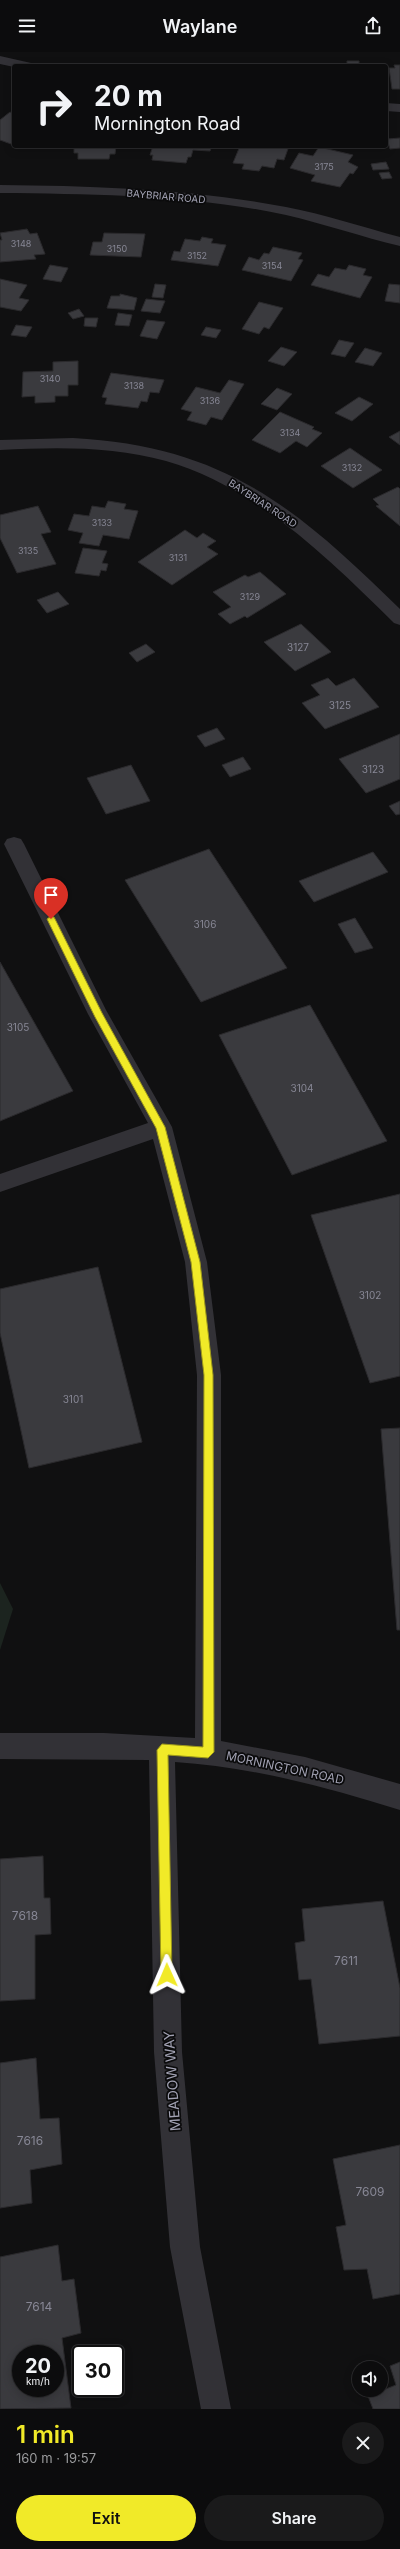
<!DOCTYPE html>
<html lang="en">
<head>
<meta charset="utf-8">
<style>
  :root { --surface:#0c0c0d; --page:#1a1a1b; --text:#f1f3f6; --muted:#9a9b9d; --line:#2c2c2e; --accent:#f1ea28 }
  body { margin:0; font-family:Inter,sans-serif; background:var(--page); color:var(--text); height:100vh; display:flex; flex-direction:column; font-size:15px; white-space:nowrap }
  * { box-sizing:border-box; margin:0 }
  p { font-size:13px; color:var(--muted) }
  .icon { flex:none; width:22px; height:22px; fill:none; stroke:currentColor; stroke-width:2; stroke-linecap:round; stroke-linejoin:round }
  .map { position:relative; height:2357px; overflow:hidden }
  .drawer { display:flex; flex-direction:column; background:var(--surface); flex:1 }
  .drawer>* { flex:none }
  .hud { position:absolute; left:12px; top:12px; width:376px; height:84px; border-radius:4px; box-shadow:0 2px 10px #0003,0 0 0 1px var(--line); background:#0c0c0d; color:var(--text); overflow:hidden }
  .buttons { position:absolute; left:352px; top:2309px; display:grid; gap:8px }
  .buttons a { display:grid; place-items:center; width:36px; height:36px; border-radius:50%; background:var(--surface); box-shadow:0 2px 10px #0003,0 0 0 1px var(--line); font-size:20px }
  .speed { position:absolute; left:12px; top:2293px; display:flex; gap:8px; font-size:20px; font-weight:700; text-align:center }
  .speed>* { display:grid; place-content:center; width:52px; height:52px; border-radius:50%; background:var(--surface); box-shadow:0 2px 10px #0003,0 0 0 1px var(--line); line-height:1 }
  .speed small { font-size:10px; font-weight:400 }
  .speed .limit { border:2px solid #111; border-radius:6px; background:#fff; color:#111 }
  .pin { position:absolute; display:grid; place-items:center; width:34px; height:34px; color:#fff; margin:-41px -17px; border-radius:50% 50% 50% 0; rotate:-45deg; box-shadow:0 0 4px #0007 }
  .pin .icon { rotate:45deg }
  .me { position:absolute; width:44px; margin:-22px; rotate:359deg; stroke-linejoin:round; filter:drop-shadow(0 0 3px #0008) }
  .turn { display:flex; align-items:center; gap:14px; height:84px; padding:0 16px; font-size:18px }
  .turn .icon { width:52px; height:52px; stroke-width:2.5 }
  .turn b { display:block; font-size:28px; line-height:34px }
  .round { display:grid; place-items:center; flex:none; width:42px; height:42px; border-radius:21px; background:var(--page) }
  .summary { display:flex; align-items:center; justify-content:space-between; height:68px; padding:0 16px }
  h1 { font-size:24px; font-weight:600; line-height:30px; color:var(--accent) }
  .cta { display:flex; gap:8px; margin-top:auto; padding:8px 16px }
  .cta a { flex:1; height:46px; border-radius:24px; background:var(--accent); color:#111; font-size:16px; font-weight:600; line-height:46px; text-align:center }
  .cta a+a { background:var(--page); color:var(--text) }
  header { display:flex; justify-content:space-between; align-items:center; height:52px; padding:0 16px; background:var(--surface); font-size:18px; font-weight:600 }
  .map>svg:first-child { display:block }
</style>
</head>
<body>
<header><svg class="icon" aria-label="menu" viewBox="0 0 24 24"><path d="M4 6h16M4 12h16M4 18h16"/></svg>Waylane<svg class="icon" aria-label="share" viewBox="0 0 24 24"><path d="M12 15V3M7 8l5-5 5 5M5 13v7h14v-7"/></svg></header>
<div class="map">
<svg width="400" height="2357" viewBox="0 0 400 2357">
  <rect width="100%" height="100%" fill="#101011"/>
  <!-- green -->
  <path fill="#1c241f" d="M0,1531L13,1557L0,1598Z"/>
  <!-- building -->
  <path fill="#3a3a3e" stroke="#2b2a2d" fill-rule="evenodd" d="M347,9H359V14L347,13Z
    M394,13H400V37H392L389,16H395Z
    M10,60L14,62V89L11,92L0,88V68Z
    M400,86V96L390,97L387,87Z
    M74,94H131H116L115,102H110L109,107H78V101H74Z
    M153,94H212L210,99L193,98L191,105H188L186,111L152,108L153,103H150Z
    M240,94L265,95L289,94L284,108L277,107L274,116L262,114L259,119L242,117L244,112L233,111Z
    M319,95L353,103L348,110L358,115L353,122L350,121L340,135L311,129L315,123L290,116L299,101L313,104Z
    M386,110L389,117L373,118L371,112Z
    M389,120L392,126L382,127L379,121Z
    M27,177L30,182L37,181L45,202L34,203L36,207L0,210V188H2L0,181Z
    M104,181L145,182L141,205L90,203L93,190H102Z
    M202,185L213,187L211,191L226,193L218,214L171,208L174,199L180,200L185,187L200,189Z
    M273,195L302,201L298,207L303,208L291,229L242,218L249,205L259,208L264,201L269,202Z
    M50,213L68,216L61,230L43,227Z
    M349,213L366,217L363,223L372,225L360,246L311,233L318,222L329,225L335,216L346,218Z
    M0,227L27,233L19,246L29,248L21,259L0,255Z
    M155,232L166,233L163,246L152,245Z
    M389,232L400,233V251L385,249Z
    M120,242L137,246L134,258L107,256L111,244H120Z
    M146,247L165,249L160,261L141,259Z
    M259,250L283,256L269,277L264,275L259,282L242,277Z
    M79,257L84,264L73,267L68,261Z
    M118,261L132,263L129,274L115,273Z
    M85,266H98L96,275L84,274Z
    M147,268L165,270L157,287L140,284Z
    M16,273L32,275L26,285L11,283Z
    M206,275L221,278L216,286L201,283Z
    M339,288L354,291L345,305L331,302Z
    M281,295L297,300L284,314L268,309Z
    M365,296L382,301L373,314L355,310Z
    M78,309V333H68V344H55V350L35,351V344L22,345L23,320L53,319V310Z
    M111,321L164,328L159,341L150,340L147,350L141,349L138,356L105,352L107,346L102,345Z
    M229,328L244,332L222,368L211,365L206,373L187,368L192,360L181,357L196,335L220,341Z
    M277,336L292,342L277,358L261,352Z
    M359,345L373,352L352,369L335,361Z
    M280,360L314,375L312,377L322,381L307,395L296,389L280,401L252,388Z
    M400,379V393L389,385Z
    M350,396L382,418L353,436L321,414Z
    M398,435L400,437V474L376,454L379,453L373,447Z
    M108,449L126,452L124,457L138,459L129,487L103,483L99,494L79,491L83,481L68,478L74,462L89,464L92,454L105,456Z
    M38,454L51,480L41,482L56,512L17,521L0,486V463Z
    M185,478L197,486L203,481L216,489L207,495L218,502L172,533L138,510Z
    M83,496L107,499L102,511L108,512L106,519L101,518L99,524L75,521Z
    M260,520L286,542L247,566L245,564L230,572L218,562L231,555L213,540L245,523L248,525Z
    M58,540L69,552L47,561L37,548Z
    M301,572L331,600L295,619L264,590Z
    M146,592L155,600L137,610L129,601Z
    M328,626L336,634L354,626L379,655L325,677L302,651L320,643L311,633Z
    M217,676L225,687L205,695L197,684Z
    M400,682V727L366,741L339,707Z
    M243,705L251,717L230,725L222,713Z
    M131,713L150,749L106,762L87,726Z
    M400,749V762L396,763L389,754Z
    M209,797L287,916L201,950L125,828Z
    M373,800L388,820L314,850L299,829Z
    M355,866L373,896L355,901L338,872Z
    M0,910L73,1039L0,1069Z
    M310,953L387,1089L292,1123L219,983Z
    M400,1142V1324L370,1331L311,1163Z
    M98,1215L142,1390L29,1416L0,1281V1237Z
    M400,1376V1578H397L381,1377Z
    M43,1804L44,1846H50L51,1882L35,1883V1947L0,1949V1807Z
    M383,1849L400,1936V1984L319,1992L311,1927L299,1928L295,1891L305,1889L302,1857Z
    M36,2006L40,2067L59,2066L62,2112L30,2118L32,2151L0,2156V2011Z
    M400,2093V2242L373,2247L367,2217L344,2218L336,2175L346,2173L333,2107Z
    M58,2193L62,2229L74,2227L81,2281L62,2286L71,2356L0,2357V2205ZM21,2302H55V2336H21Z
    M400,2310V2357H373L368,2344L396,2333L390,2314Z"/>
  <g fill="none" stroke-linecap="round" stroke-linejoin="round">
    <!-- minor -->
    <path fill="#323136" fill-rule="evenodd" d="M0,4L31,11L33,14L14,15L0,12Z
      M386,51L400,52V60L386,59Z
      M0,133C96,134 192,137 286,155C324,162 362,175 400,185V194C362,185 325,172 286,163C193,143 95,142 0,141Z
      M73,386C224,394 296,455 400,557V573L394,571C328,506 258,436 166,409C113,394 55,395 0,398V388Z
      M14,785L21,787L24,792L106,958L172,1075L207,1210L221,1323V1689L305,1705L400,1732V1758C327,1735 252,1715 175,1710L182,2000L200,2195L231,2357H201L170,2195L154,2000L149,1708L0,1707V1681H104L195,1686L197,1323L185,1210L153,1087L0,1140V1122L148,1071L88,962L4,792L7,787Z"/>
  </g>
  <!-- route -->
  <path fill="#f1ea28" stroke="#9d981a" d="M51,864L54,865L102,961L165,1075L200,1210L213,1323L214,1700L208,1706L168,1703L172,1923L167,1928L161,1923L157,1698L162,1692L203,1695L204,1323L191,1210L156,1076L95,965L47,867Z"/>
  <g text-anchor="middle" stroke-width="3.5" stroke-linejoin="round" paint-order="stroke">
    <!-- far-number labels -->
    <g font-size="9" fill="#878795">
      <text x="324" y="118">3175</text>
      <text x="21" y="195">3148</text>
      <text x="117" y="200">3150</text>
      <text x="197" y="207">3152</text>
      <text x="272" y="217">3154</text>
      <text x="50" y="330">3140</text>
      <text x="134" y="337">3138</text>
      <text x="210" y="352">3136</text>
      <text x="290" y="384">3134</text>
      <text x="352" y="419">3132</text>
      <text x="102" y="474">3133</text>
      <text x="28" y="502">3135</text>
      <text x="178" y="509">3131</text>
      <text x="250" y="548">3129</text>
    </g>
    <!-- far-street labels -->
    <g font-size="10" fill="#a1a1b2" stroke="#0b0b0c">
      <text transform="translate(166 144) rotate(5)" y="4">BAYBRIAR ROAD</text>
      <text transform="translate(263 451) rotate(33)" y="4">BAYBRIAR ROAD</text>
    </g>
    <!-- number labels -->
    <g font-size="10" fill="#878795">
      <text x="298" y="599">3127</text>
      <text x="340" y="657">3125</text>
      <text x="373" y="721">3123</text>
      <text x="205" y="876">3106</text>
      <text x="18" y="979">3105</text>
      <text x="302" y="1040">3104</text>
      <text x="370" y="1247">3102</text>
      <text x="73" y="1351">3101</text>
    </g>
    <!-- street labels -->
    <g font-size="12" fill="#a1a1b2" stroke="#0b0b0c">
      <text transform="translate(285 1716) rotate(12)" y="4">MORNINGTON ROAD</text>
    </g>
    <!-- near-number labels -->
    <g font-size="12" fill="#878795">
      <text x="25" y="1868">7618</text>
      <text x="346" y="1913">7611</text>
      <text x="30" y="2093">7616</text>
      <text x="370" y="2144">7609</text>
      <text x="39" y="2259">7614</text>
    </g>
    <!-- near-street labels -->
    <g font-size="14" fill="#a1a1b2" stroke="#0b0b0c">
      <text transform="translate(172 2029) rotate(-94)" y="5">MEADOW WAY</text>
    </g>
  </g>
</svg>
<div class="buttons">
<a><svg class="icon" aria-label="sound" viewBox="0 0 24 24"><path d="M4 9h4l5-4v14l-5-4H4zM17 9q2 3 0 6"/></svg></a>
</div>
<div class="speed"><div>20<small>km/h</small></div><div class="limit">30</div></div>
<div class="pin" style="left:51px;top:867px;background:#d93025"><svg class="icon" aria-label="arrive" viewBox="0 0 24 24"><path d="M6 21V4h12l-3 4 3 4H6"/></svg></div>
<svg class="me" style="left:167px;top:1923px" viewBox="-20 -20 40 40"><path d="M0-17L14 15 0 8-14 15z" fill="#f1ea28" stroke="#fff" stroke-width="4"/></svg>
<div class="hud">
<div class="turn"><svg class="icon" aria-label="right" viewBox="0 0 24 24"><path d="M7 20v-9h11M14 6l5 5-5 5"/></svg><div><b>20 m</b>Mornington Road</div></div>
</div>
</div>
<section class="drawer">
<div class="summary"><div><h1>1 min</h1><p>160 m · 19:57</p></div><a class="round"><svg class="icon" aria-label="close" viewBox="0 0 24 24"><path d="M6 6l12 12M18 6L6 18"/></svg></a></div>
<div class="cta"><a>Exit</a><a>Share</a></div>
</section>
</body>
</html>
